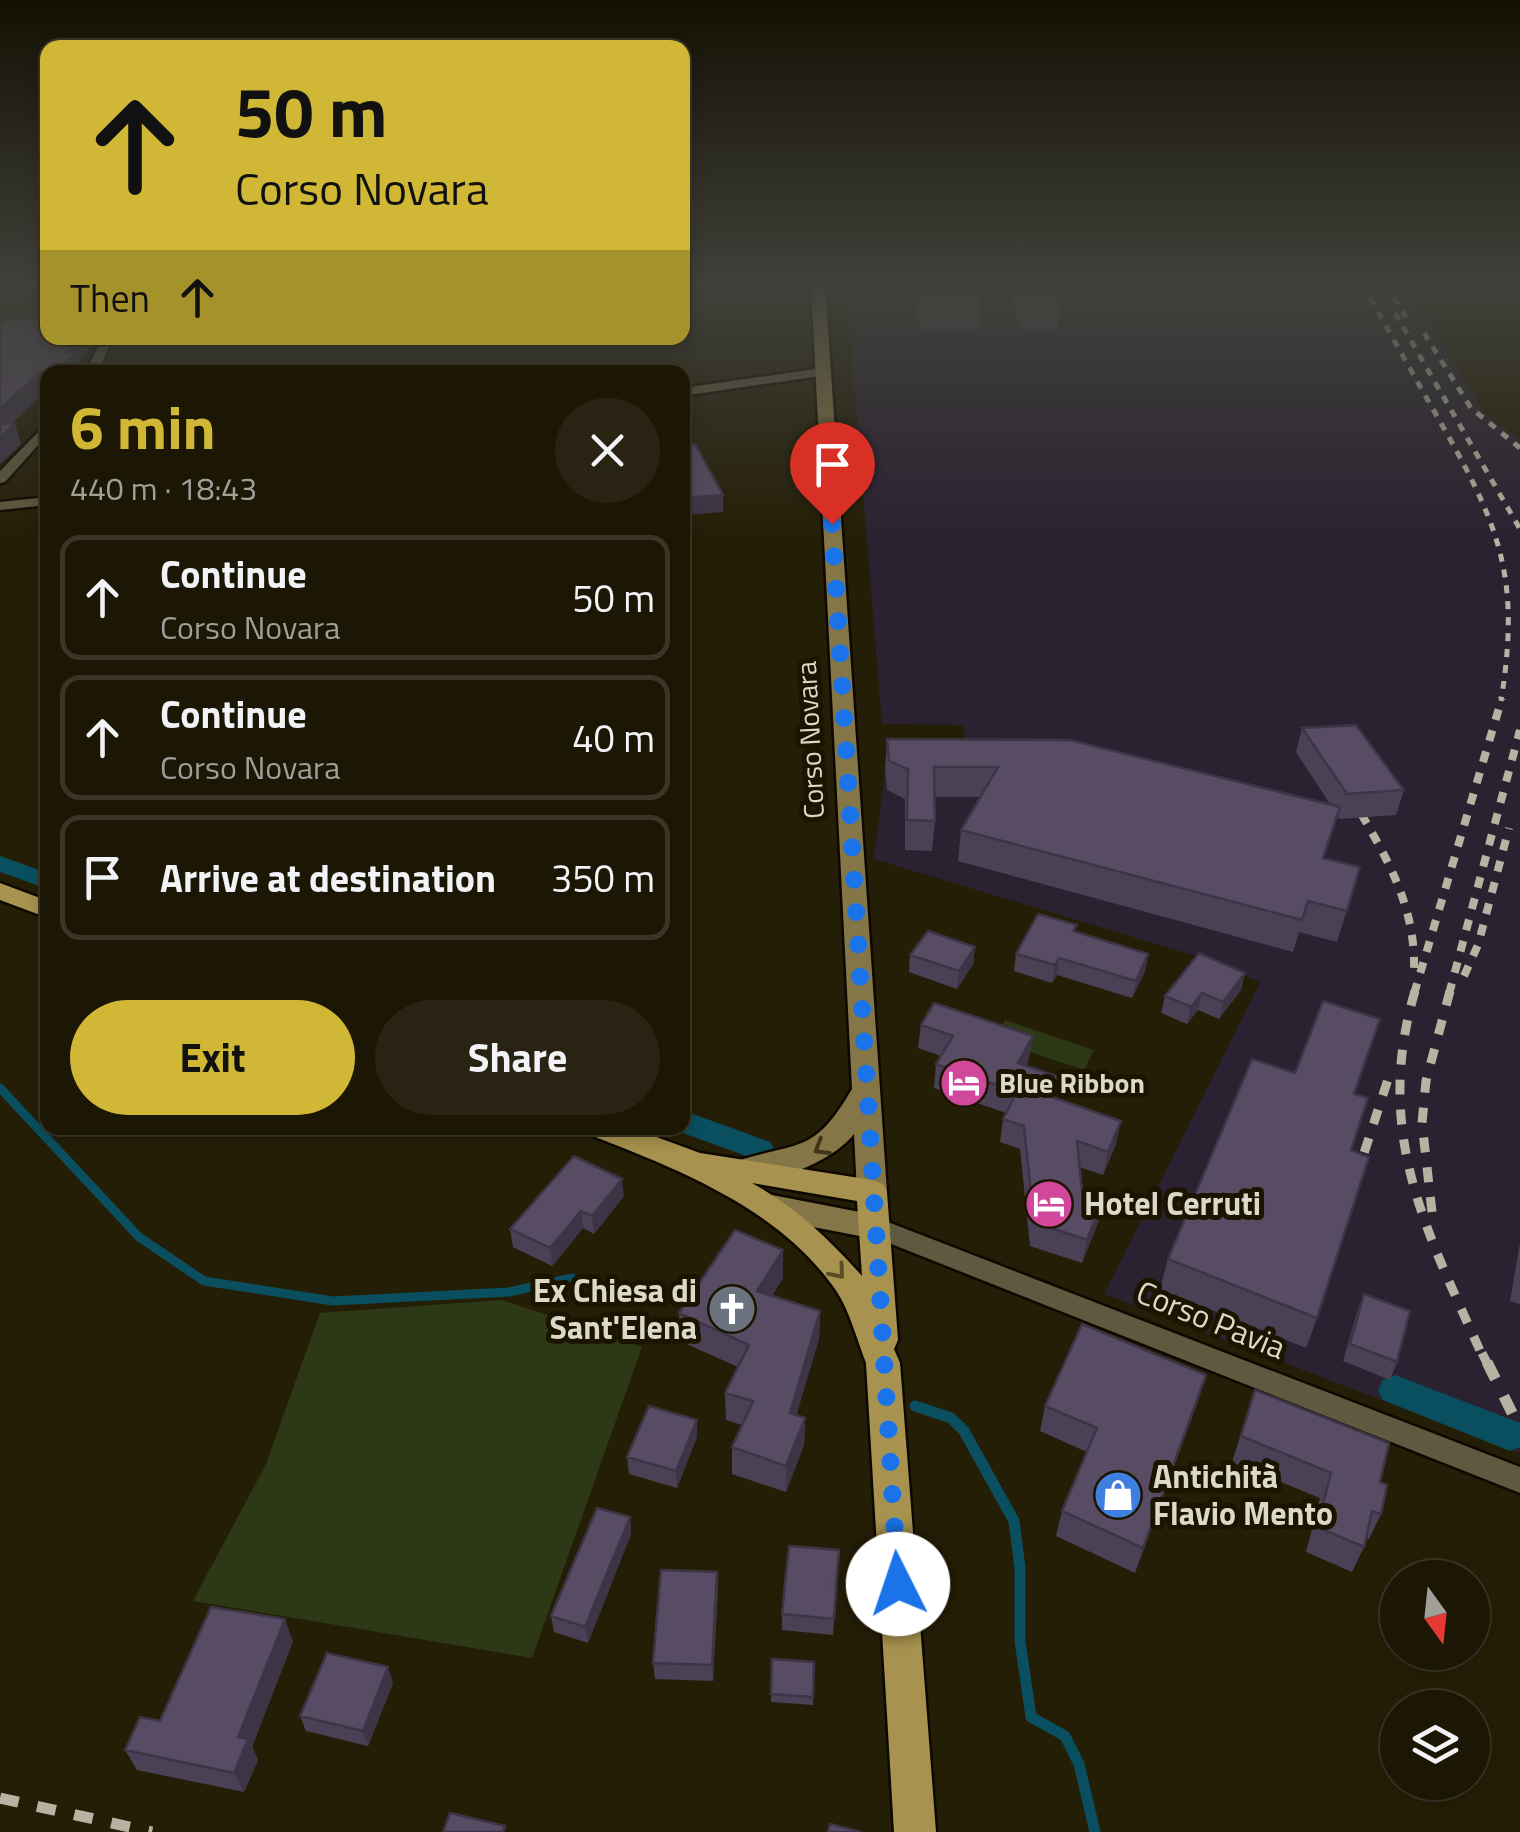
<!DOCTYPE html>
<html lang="en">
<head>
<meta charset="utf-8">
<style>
  :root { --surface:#1c1604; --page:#292313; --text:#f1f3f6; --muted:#a09f9a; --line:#3a3526; --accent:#d0b736 }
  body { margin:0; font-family:"Titillium Web",sans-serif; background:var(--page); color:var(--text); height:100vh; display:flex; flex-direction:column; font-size:38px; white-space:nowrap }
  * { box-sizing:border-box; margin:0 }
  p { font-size:32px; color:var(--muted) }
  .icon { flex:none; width:55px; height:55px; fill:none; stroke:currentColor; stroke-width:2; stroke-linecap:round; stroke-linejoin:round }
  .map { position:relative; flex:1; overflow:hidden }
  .drawer { position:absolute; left:40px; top:365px; width:650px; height:770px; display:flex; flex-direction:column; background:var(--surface); border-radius:20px; box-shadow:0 5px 15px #0003,0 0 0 2px var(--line) }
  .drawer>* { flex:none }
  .banner { position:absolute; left:40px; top:40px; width:650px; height:305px; border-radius:20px; box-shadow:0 5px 15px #0003,0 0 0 2px var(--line); background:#d0b736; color:#111; overflow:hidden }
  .needle { width:65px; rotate:165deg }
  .tools { position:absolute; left:1380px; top:1560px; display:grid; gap:20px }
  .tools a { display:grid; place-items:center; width:110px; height:110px; border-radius:50%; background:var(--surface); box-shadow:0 5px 15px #0003,0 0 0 2px var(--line); font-size:50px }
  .pin { position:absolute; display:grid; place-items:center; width:85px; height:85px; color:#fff; margin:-102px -42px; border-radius:50% 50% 50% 0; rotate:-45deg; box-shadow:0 0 10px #0007 }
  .pin .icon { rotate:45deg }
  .me { position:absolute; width:110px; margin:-55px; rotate:356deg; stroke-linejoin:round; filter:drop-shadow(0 0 8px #0008) }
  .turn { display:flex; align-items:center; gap:35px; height:210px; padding:0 30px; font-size:45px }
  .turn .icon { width:130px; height:130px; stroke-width:2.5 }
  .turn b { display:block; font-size:70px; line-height:85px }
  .then { display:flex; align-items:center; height:95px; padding:0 30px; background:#0003; gap:20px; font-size:38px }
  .round { display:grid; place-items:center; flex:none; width:105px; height:105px; border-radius:52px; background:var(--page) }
  .overview { display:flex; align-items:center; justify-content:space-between; height:170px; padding:0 30px }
  h1 { font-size:60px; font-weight:700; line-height:75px; color:var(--accent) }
  .cta { display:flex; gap:20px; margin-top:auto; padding:20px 30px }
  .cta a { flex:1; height:115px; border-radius:60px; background:var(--accent); color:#111; font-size:40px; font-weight:700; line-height:115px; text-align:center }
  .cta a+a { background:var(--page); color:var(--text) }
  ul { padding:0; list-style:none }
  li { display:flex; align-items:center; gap:30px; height:125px; margin:0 20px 15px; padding:0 10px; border:5px solid var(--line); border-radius:20px }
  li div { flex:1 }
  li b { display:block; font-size:38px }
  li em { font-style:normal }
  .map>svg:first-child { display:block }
</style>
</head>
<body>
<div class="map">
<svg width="1520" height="1832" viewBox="0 0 1520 1832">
  <rect width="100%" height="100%" fill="#251e06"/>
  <!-- industrial -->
  <path fill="#2a2231" d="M846,284H1406L1484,413L1520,440V1453L1104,1294L1260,982L1202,958L874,859L885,769H974L962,725L882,724Z"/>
  <!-- green -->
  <path fill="#2d3816" d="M1005,1020L1094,1050L1084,1070L994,1040Z
    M502,1300L642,1347L532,1658L193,1601L266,1464L320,1313Z"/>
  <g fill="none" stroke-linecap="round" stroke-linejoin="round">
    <!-- stream-far1 -->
    <path stroke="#0a4f5f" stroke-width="9" d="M0,1088L139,1237L204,1281L333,1301L509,1292L572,1278"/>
    <!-- stream -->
    <path stroke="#0a4f5f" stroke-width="11" d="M915,1406L951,1418L964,1431L1014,1521L1020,1568V1641L1031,1717L1065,1736L1079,1764L1095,1832"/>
    <!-- canal -->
    <path fill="#0a4f5f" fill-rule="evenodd" d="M0,856L48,873V889L0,872Z
      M682,1110L770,1142L775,1150L770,1158L760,1161L672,1129L682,1128Z
      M1395,1375L1520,1423V1447L1510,1451L1383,1400L1378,1390L1383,1380Z"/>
    <!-- street casing -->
    <g stroke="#0e0800" stroke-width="5">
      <path id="street" d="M102,338H113L98,372H86Z
        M823,368L829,372L827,375L682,396V388Z
        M48,422V434L5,482L0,483V471Z
        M48,497V505L0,510V502Z
        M875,1217L1520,1467V1493L866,1234L863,1227L866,1220Z"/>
    </g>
    <!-- secondary casing -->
    <g stroke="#0e0800" stroke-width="5">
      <path id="secondary" d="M811,284H825L887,1192L883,1200L872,1204L861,1200L857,1192L854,1134C833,1161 771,1188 737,1177L733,1169L737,1161C801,1141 814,1154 852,1089Z
        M767,1194L875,1215L886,1218L890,1227L886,1236L875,1239L767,1218L756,1214L752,1206L756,1198Z"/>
    </g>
    <!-- primary casing -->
    <g stroke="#0e0800" stroke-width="5">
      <path id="primary" d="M0,883L48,901V918L0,900Z
        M589,1128H632L700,1153L872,1180L883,1184L887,1192L898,1340L894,1349L900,1363L936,1832H894L866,1363C857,1340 850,1312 837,1292C782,1210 680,1170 593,1136ZM752,1183L857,1201L862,1276C829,1239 795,1207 752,1183Z"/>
    </g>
    <!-- street -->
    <use href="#street" fill="#60593f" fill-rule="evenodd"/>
    <!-- secondary -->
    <use href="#secondary" fill="#847647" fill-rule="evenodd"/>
    <!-- primary -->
    <use href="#primary" fill="#a7934f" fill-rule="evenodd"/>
    <!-- rail-far3 -->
    <path stroke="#b7b2a2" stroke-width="5" stroke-dasharray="8 8" stroke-linecap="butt" d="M1362,284C1390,333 1418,383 1446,432C1502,531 1520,583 1501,701
      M1385,284L1409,322
      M1395,313L1520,529
      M1424,333L1471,408L1520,448"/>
    <!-- rail-far2 -->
    <path stroke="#b7b2a2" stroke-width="8" stroke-dasharray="11 11" stroke-linecap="butt" d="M1350,795C1383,851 1416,903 1414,970
      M1464,976L1478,945L1509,828
      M1414,994L1502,698
      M1449,994L1520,730"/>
    <!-- rail-far1 -->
    <path stroke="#b7b2a2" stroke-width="9" stroke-dasharray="15 15" stroke-linecap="butt" d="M1415,991C1372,1136 1429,1235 1486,1364
      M1355,1181L1392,1067
      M1432,1212L1422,1123L1426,1081L1450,991
      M1482,1353L1488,1365"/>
    <!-- rail -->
    <path stroke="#b7b2a2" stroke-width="11" stroke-dasharray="19 19" stroke-linecap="butt" d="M1487,1362L1520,1429
      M0,1798L152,1832"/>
  </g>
  <!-- wall -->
  <path fill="#4b4156" d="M911,284H975L981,305L979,329H920Z
    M1007,284H1050L1060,311L1057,329H1021Z
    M0,326L79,361L82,371L48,372V393L45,392L11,424H15L21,444L0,464Z
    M1302,728L1404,790L1396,815L1340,819L1337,816L1324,858L1360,867L1337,942L1299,932L1293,952L958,861L961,830L980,797H934L935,821L932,851L905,850V799L887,790L885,769L887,739L1330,804L1296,752Z
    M1075,932L1148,954L1145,971L1132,998L1057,975L1052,983L1014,971L1016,954Z
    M975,947L973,964L957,989L909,972L910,955Z
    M1245,973L1241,990L1219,1019L1198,1010L1187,1024L1161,1013L1165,996Z
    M921,1025L1029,1059L1026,1066L1059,1077L1055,1098L1116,1144L1103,1175L1079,1167L1082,1191L1099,1220L1082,1263L1030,1246L1020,1149L1000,1142L1003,1119L1006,1113L934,1088L936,1064L941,1056L918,1048Z
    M1354,1094L1351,1150L1317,1318L1306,1348L1160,1289L1168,1259Z
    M624,1196L594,1234L583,1228L552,1266L513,1247L510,1229Z
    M1520,1243V1304L1510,1301Z
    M783,1278L772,1296L820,1311L819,1339L796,1415L805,1418L804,1445L786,1492L732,1474V1447L742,1425L726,1420L725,1393L738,1367L680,1341L679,1313Z
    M1364,1294L1397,1362L1390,1380L1343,1361L1357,1312Z
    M1255,1390L1380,1482L1381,1514L1369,1539L1366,1538L1364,1547L1352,1572L1306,1552L1320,1498L1232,1462Z
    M1198,1401L1135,1573L1056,1536L1062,1511L1087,1452L1040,1431L1045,1406Z
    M697,1437L677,1488L629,1474L627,1457Z
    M630,1517L631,1534L588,1643L554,1632L551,1616Z
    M839,1550L833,1635L782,1630V1614Z
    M718,1588L713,1681L655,1679L653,1663Z
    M293,1641L252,1747L258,1760L244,1792L137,1770L125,1750L160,1721Z
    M772,1659L814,1662L813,1705L771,1702Z
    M393,1683L368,1746L306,1731L300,1716Z"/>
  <!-- shaded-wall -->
  <path fill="#3d3546" d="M78,338H98L79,361L82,371L56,372L66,352Z
    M39,373L45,392L5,430L15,424L21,444L0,464V409Z
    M723,495V512L685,515L684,498Z
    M975,947L973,964L957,989L959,971Z
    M1148,954L1145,971L1132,998L1136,981Z
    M1059,958L1057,975L1052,983L1055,965Z
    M1245,973L1241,990L1219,1019L1223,1002Z
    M1202,993L1198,1010L1187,1024L1191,1007Z
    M1033,1036L1029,1059L1014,1087L1018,1063Z
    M1059,1077L1055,1101L1049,1096Z
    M1121,1121L1116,1144L1103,1175L1108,1152Z
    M622,1179L624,1196L594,1234L592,1216Z
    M1104,1196L1099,1220L1082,1263L1087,1240Z
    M581,1211L583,1228L552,1266L550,1248Z
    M783,1250V1278L757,1318V1291Z
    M820,1311L819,1339L789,1440L790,1413Z
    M1206,1375L1198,1401L1135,1573L1143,1548Z
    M805,1418L804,1445L786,1492V1466Z
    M697,1420V1437L677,1488L676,1471Z
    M630,1517L631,1534L588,1643L585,1627Z
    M717,1572L718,1588L713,1681L712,1665Z
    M285,1619L293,1641L252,1747L258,1760L244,1792L234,1773L238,1737Z
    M388,1667L393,1683L368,1746L363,1731Z"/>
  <!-- building -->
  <path fill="#574c64" stroke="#3d3546" stroke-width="2.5" d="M917,284H975L981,305L922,304Z
    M1015,284H1050L1060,311L1023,310Z
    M6,320H48V338H78L66,352H77L56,372L39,373L0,409V326Z
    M0,424H15L0,438Z
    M695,444L723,495L684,498L682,494V445Z
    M1356,725L1404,790L1347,794L1302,728Z
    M887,739L1070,740L1340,807L1323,858L1360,867L1347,911L1308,901L1302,920L961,830L998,767H934L935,821L907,820L908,769L889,761Z
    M1038,914L1077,925L1073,931L1148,954L1136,981L1059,958L1055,965L1016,954Z
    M928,931L975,947L959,971L910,955Z
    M1199,953L1245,973L1223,1002L1202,993L1191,1007L1165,996Z
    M1323,1001L1380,1019L1354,1094L1368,1098L1351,1150L1369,1157L1317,1318L1168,1259L1252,1059L1295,1073Z
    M934,1003L1033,1036L1018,1063L1059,1077L1049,1096L1121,1121L1108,1152L1077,1141L1082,1191L1104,1196L1087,1240L1034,1222L1024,1126L1003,1119L1017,1092L936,1064L953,1036L921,1025Z
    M574,1156L622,1179L592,1216L581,1211L550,1248L510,1229Z
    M735,1230L783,1250L757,1291L820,1311L790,1413L805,1418L786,1466L732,1447L753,1401L725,1393L749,1345L679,1313Z
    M1364,1294L1410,1311L1397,1362L1350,1344Z
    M1082,1324L1206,1375L1143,1548L1062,1511L1097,1428L1045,1406Z
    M1255,1390L1389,1443L1380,1482L1387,1485L1381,1514L1372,1511L1364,1547L1317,1527L1331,1473L1241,1436Z
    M649,1406L697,1420L676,1471L627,1457Z
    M597,1508L630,1517L585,1627L551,1616Z
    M789,1546L839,1550L834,1619L782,1614Z
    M661,1570L717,1572L712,1665L653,1663Z
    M211,1607L285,1619L238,1737L248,1739L234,1773L125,1750L140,1717L160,1721Z
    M327,1653L388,1667L363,1731L300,1716Z
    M772,1659L814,1662L813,1697L771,1694Z
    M450,1813L505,1826L503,1832H443Z
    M830,1824L861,1832H828Z"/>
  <!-- one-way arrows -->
  <defs><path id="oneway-chevron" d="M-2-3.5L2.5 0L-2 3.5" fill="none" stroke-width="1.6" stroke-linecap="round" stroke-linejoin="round" transform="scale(2.5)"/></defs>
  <use stroke="#403719" href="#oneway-chevron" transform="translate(821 1148) rotate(149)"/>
  <use stroke="#5a4e24" href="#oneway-chevron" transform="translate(838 1272) rotate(50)"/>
  <!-- sky -->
  <linearGradient id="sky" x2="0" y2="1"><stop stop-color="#141003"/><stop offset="0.53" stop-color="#40413b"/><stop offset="1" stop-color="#40413b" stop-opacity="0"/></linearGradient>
  <rect width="1520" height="540" fill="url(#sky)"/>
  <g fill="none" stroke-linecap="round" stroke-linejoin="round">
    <!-- route -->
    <path stroke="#1a73e8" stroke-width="18" stroke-dasharray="0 32.4" d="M832,524L898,1584"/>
  </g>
  <!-- icons -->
  <defs>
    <g id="hotel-disc" transform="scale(2.5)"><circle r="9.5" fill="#d1479c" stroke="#1b1500"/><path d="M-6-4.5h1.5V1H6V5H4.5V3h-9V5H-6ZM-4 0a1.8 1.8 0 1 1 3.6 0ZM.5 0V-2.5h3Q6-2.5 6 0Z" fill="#fff"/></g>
    <g id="church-disc" transform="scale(2.5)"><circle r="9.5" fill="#6b7280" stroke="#1b1500"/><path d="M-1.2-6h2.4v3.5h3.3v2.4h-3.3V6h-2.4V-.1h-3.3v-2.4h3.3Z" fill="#fff"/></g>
    <g id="shop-disc" transform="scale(2.5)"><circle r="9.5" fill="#3f7fe0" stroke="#1b1500"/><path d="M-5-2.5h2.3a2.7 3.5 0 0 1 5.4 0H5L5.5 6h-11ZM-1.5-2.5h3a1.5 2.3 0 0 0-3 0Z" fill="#fff"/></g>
  </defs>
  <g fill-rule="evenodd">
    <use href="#hotel-disc" x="964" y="1083"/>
    <use href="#hotel-disc" x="1049" y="1204"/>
    <use href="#church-disc" x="732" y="1309"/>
    <use href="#shop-disc" x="1118" y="1495"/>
  </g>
  <g text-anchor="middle" stroke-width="10" stroke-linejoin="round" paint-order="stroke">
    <!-- street labels -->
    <g font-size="28" fill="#dcd8ca" stroke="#1b1500">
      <text transform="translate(810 740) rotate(-93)" y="10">Corso Novara</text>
    </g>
    <!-- poi labels -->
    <g font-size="28" font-weight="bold" fill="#dcd8ca" stroke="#1b1500" text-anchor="start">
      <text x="999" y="1093">Blue Ribbon</text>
    </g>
    <!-- near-poi labels -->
    <g font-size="32" font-weight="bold" fill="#dcd8ca" stroke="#1b1500" text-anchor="start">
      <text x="1084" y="1215">Hotel Cerruti</text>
      <text x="697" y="1302" text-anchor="end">Ex Chiesa di<tspan x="697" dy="37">Sant'Elena</tspan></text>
      <text x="1153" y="1488">Antichità<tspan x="1153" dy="37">Flavio Mento</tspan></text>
    </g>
    <!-- near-street labels -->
    <g font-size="32" fill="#dcd8ca" stroke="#1b1500">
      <text transform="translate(1211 1320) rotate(22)" y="11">Corso Pavia</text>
    </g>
  </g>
</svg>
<div class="tools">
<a><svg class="needle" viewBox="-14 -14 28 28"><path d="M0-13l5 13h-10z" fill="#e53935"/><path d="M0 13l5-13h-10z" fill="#a09f9a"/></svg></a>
<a><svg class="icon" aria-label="layers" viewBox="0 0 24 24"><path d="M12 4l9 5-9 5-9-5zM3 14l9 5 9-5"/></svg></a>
</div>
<div class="pin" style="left:832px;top:524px;background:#d93025"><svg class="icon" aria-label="arrive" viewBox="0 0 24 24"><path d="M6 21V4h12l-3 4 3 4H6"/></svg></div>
<svg class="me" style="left:898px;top:1584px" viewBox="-20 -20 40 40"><circle r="19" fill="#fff"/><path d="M0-13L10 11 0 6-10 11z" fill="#1a73e8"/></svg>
<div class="banner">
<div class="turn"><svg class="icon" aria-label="ahead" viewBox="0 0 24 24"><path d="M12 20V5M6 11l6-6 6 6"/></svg><div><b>50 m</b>Corso Novara</div></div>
<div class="then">Then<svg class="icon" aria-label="ahead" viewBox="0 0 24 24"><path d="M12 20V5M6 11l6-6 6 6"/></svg></div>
</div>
<section class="drawer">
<div class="overview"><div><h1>6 min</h1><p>440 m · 18:43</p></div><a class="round"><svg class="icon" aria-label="close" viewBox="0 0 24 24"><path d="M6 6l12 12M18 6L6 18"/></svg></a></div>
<ul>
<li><svg class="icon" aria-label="ahead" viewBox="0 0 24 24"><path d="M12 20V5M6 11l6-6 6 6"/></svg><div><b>Continue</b><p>Corso Novara</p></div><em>50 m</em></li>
<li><svg class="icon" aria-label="ahead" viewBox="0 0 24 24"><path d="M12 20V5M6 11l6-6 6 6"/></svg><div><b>Continue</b><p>Corso Novara</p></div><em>40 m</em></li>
<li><svg class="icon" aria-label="arrive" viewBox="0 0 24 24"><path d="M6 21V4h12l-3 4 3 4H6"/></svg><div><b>Arrive at destination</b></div><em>350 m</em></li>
</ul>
<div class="cta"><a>Exit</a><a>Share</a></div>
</section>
</div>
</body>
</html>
